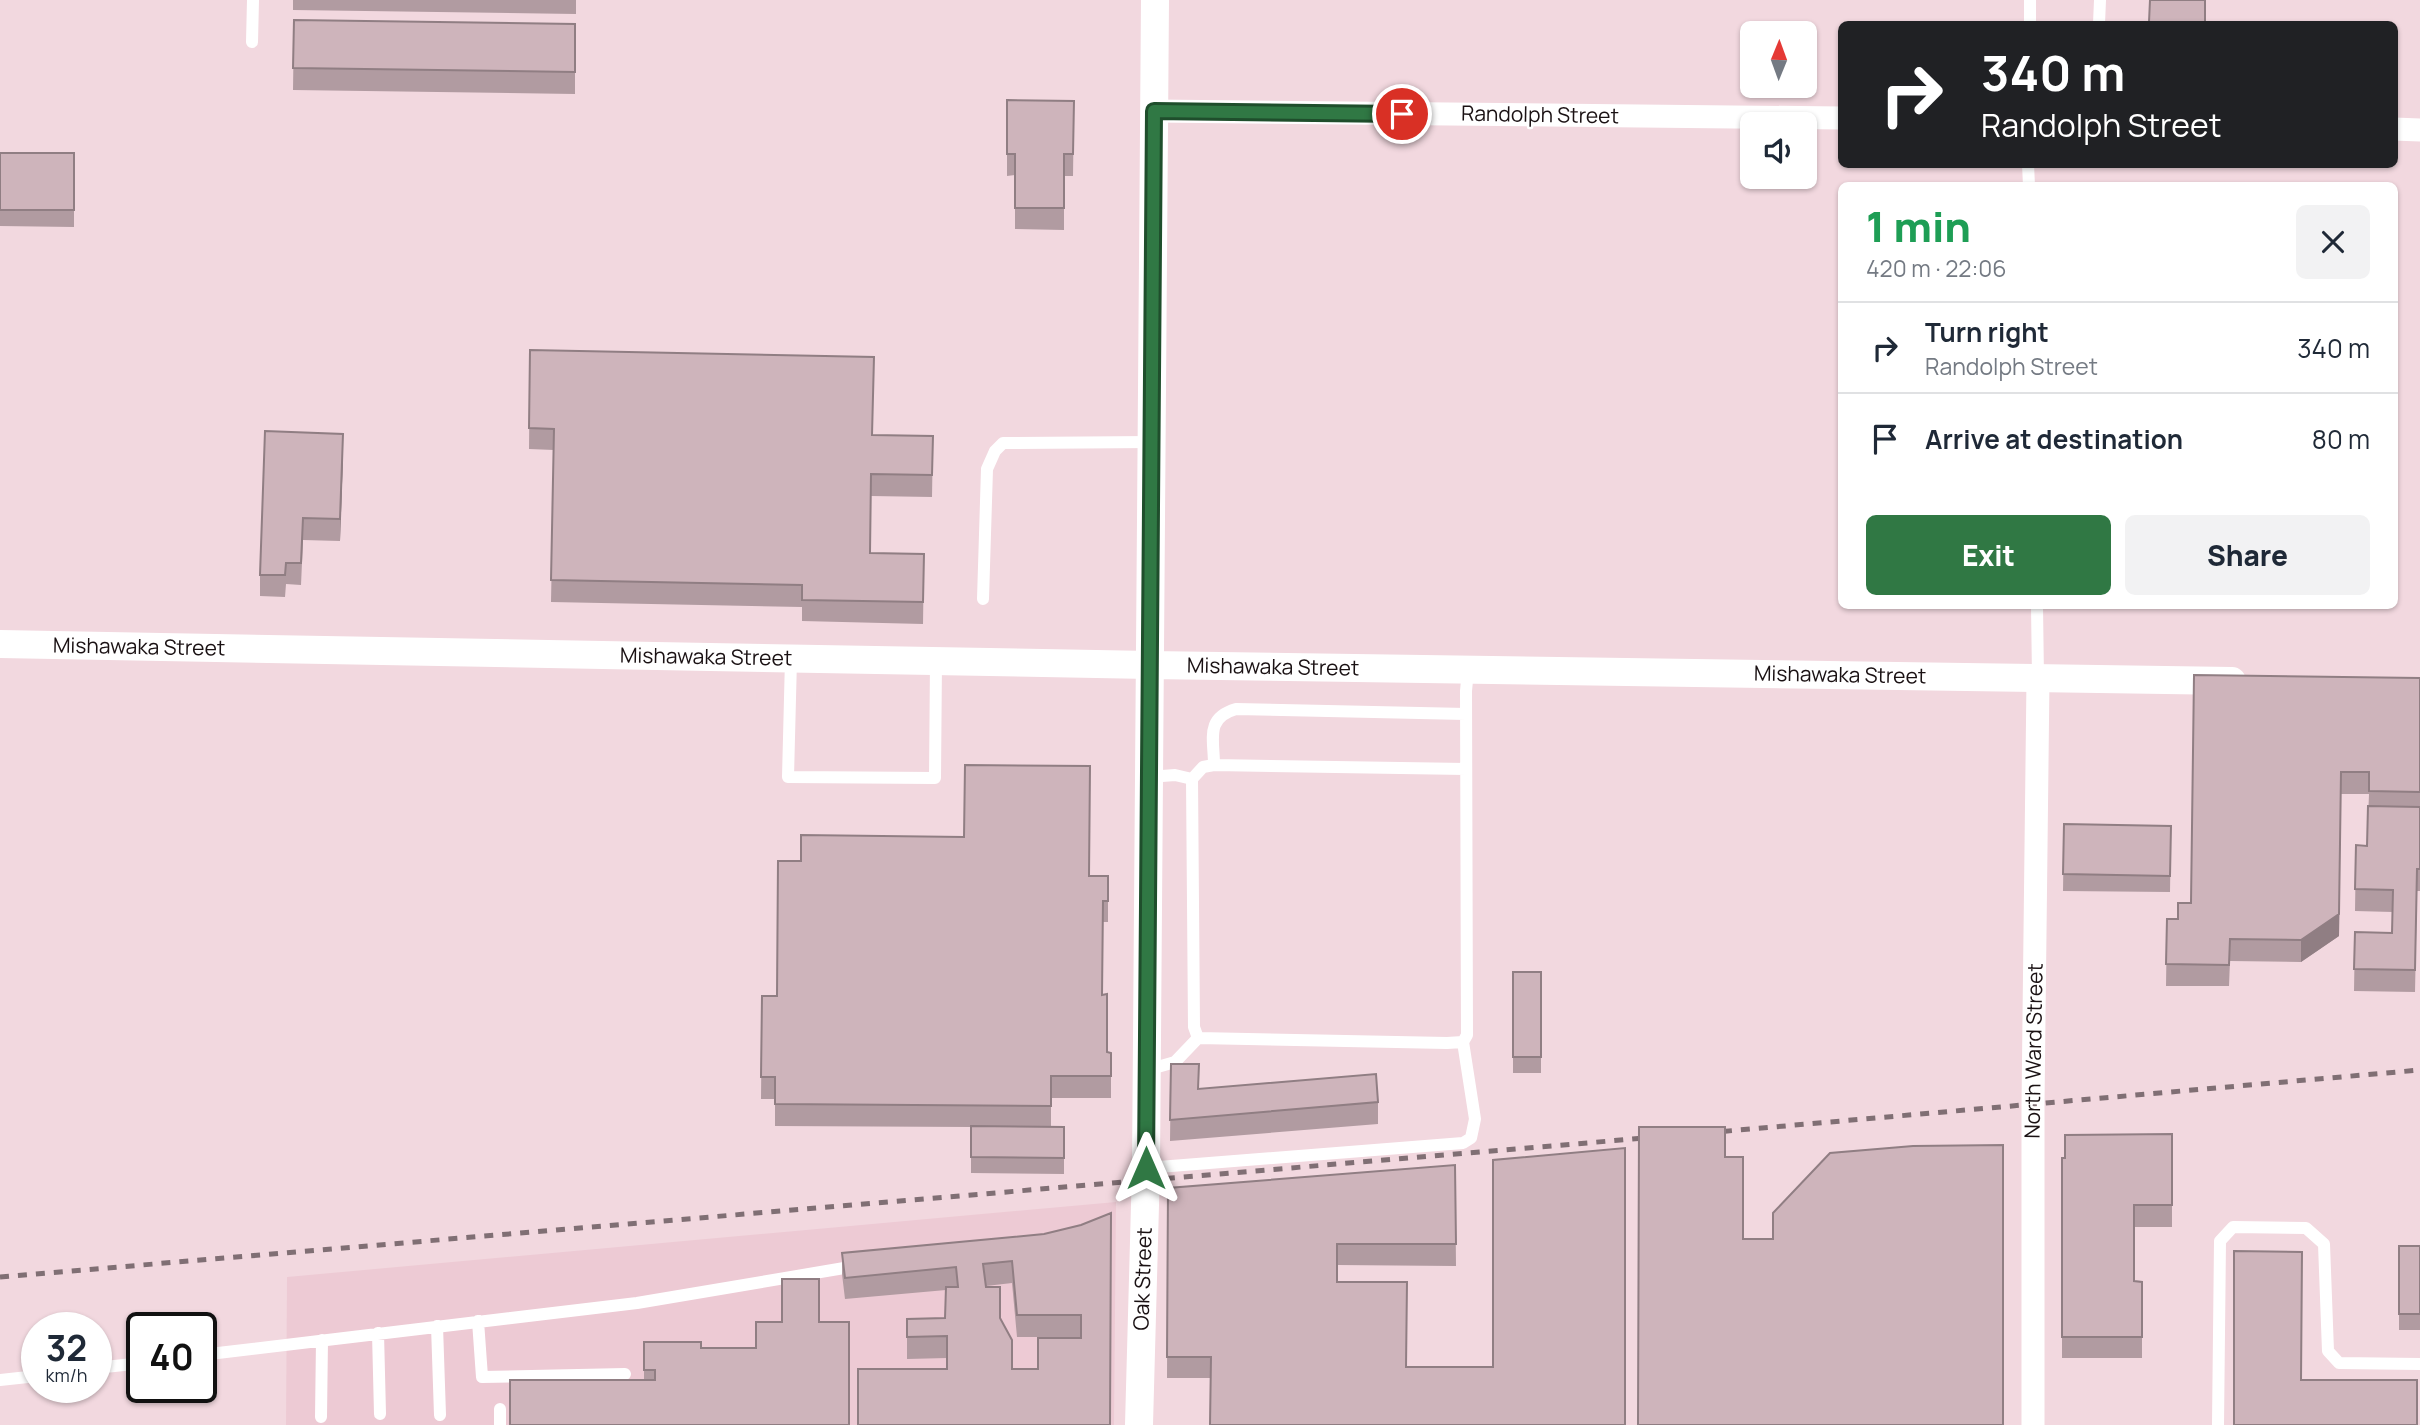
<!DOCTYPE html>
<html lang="en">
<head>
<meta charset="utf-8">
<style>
  :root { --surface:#fff; --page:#f2f2f3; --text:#1f2937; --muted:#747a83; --line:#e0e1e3; --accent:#307844 }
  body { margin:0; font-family:Manrope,sans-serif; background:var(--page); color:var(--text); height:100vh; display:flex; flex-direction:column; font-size:26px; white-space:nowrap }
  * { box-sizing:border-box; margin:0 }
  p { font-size:23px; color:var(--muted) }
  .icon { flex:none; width:38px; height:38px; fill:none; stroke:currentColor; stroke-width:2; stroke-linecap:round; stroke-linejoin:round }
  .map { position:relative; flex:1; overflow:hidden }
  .details { position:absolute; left:1838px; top:182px; width:560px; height:427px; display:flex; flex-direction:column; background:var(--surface); border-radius:10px; box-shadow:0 2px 5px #0004 }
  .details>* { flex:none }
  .guide { position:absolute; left:1838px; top:21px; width:560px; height:147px; border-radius:10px; box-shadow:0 2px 5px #0004; background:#202124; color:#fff; overflow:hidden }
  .needle { width:46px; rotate:1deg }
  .buttons { position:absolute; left:1740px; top:21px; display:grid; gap:14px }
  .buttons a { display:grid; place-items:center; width:77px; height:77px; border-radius:10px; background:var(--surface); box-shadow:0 2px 5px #0004; font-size:35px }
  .speed { position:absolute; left:21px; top:1312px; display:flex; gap:14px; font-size:35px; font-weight:700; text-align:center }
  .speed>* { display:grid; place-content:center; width:91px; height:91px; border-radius:50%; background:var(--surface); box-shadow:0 2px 5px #0004; line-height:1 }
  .speed small { font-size:18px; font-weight:400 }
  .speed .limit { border:4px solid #111; border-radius:10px; background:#fff; color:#111 }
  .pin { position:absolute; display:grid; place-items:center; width:60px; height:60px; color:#fff; margin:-30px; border:4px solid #fff; border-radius:50%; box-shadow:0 2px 7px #0007 }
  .me { position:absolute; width:77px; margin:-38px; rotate:0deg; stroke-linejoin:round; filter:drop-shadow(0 0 5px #0008) }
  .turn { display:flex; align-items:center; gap:24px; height:147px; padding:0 28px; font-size:32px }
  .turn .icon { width:91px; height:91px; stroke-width:2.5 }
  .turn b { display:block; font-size:49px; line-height:60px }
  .round { display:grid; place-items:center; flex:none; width:74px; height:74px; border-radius:10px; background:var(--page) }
  .head { display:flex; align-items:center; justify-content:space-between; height:119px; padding:0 28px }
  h1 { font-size:42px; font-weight:800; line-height:52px; color:#1e9e55 }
  .action { display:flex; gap:14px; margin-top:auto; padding:14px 28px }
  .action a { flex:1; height:80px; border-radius:10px; background:var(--accent); color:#fff; font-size:28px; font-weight:800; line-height:80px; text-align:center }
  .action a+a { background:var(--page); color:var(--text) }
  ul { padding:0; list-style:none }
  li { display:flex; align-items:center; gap:21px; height:91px; padding:0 28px; border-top:2px solid var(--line) }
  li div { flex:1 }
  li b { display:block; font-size:26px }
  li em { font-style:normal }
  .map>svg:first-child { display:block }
</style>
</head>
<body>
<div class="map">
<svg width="2420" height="1425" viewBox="0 0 2420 1425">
  <rect width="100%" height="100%" fill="#f2d8df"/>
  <!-- built -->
  <path fill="#edcad4" d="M1116,1202L1114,1425H286L287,1277Z"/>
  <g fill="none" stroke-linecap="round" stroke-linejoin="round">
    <!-- service -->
    <path stroke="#fff" stroke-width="12" d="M2030,24V0
      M2099,24L2100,0
      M252,42L253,0
      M2028,164L2029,186
      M983,599L987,469L995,451L1003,443L1151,442
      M2037,606L2038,678
      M791,659L788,777L935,778L936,661
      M1214,765C1214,739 1205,718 1236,709L1466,714
      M1149,777L1175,775L1192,779L1194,1027L1198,1038L1447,1043L1463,1042L1467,1035L1466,691L1468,670
      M1192,779L1203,767L1214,765L1466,769
      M1147,1070L1175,1062L1198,1038
      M1146,1168L1463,1143L1471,1138L1475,1119L1463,1042
      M478,1321L482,1377L625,1374
      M437,1326L440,1415
      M378,1333L380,1414
      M201,1355L637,1303L856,1266
      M96,1368L142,1363
      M0,1380L37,1376
      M500,1409V1425
      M321,1417L322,1340
      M2218,1425L2220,1241L2233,1227L2306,1228L2324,1244L2328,1351L2339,1363L2420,1364"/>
    <!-- minor -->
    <path stroke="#fff" stroke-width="23" d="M1154,111L1841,118
      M2394,129L2420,130
      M2033,1425V1104L2038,678"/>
    <!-- tertiary -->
    <path stroke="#fff" stroke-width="28" d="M0,644L1150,665L2232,681
      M1139,1425L1146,1168L1155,0"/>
    <!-- rail -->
    <path stroke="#806f74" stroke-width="5" stroke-dasharray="9 9" stroke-linecap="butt" d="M1705,1133L2420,1070
      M0,1277L1657,1137"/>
  </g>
  <!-- wall -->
  <path fill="#b19ba1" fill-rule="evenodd" d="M293,0H576V14L293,10Z
    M2150,0H2206L2205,24H2149Z
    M294,20L575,24V94L293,90Z
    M1007,100L1074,101L1073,176H1064V230L1015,229V175L1007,176Z
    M0,153H74V227L0,226Z
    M530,350L873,435L933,436L932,497L871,496L870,553L924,554L923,624L802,621V607L551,602L554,450L529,449Z
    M343,456L340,541L303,540L301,585L286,584L285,597L260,596V575Z
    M2420,678V891H2417L2415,992L2354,991L2355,932L2392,933L2393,912L2355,911L2356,845L2367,846L2369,794H2341L2339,936L2301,962L2230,961L2229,986H2166L2167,919H2178L2191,903Z
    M2064,824L2171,826L2170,892L2063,891Z
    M1089,876H1108V922H1103L1102,995L1107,1052L1111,1053V1098H1051V1127H1064V1174L971,1173V1127L775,1126V1099H761L762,996H777Z
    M1513,972H1541V1073H1513Z
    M1171,1064L1199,1089L1378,1102V1124L1170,1141Z
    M2172,1134V1227H2134V1281L2142,1282V1358H2062V1158Z
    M1455,1165L1456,1266L1337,1265V1282L1406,1367L1625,1425L1210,1378H1167L1168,1188Z
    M1081,1225L1110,1425L947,1369V1358L907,1359V1319L945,1318L946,1290L845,1299L842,1274V1253L1044,1234ZM1012,1283L1017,1337H1081V1338L1038,1369H1012L1000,1318L986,1286Z
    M2399,1246H2420V1330H2399Z
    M819,1322H849L510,1425L644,1380V1342L701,1348H756Z"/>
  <!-- shaded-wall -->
  <path fill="#907e83" d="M343,434V456L340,541V519Z
    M2341,772L2339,936L2301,962V940Z"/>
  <!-- building -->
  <path fill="#ceb4bb" stroke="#907e83" stroke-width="2" fill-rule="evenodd" d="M2150,0H2205V23L2149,22Z
    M294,20L575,24V72L293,68Z
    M1007,100L1074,101L1073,154H1064V208H1015V154H1007Z
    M0,153H74V210H0Z
    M530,350L874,357L872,435L933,436L932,475L871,474L870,553L924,554L923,602L802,600V585L551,580L554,429L529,428Z
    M265,431L343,434L340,519L303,518L301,563H286L285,575H260Z
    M2194,675L2420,678V792L2369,791V772H2341L2339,914L2301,940L2230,939L2229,965L2166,964L2167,919H2178V903H2191Z
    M965,765L1090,766L1089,876H1108V901H1103L1102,995L1107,994V1052L1111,1053V1076H1051V1106L775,1104V1077H761L762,996H777L778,861H801V835L964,837Z
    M2368,806L2420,807V869H2417L2415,970L2354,969L2355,932L2392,933L2393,890L2355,889L2356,845L2367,846Z
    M2064,824L2171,826L2170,876L2063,874Z
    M1513,972H1541V1057H1513Z
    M1171,1064H1199L1198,1089L1376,1074L1378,1102L1170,1120Z
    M971,1126L1064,1127V1158L971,1157Z
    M1639,1127H1725V1157H1743V1239H1773V1213L1830,1153L1913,1146L2003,1145V1425H1638Z
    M2172,1134V1205H2134V1281L2142,1282V1337H2062V1158H2065V1135Z
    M1625,1148V1425H1210L1211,1357H1167L1168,1188L1455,1165L1456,1244H1337V1282H1407L1406,1367H1493V1160Z
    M1111,1213L1110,1425H858V1369H947V1336L907,1337V1319L945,1318L946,1287H958L956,1267L845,1278L842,1253L1044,1234L1081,1225ZM1012,1261L1017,1315H1081V1338H1038V1369H1012V1340L1000,1318V1287H986L983,1264Z
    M2399,1246H2420V1314H2399Z
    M2234,1251L2302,1252L2301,1380H2417V1425H2234Z
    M782,1279H819V1322H849V1425H510V1380H655V1370H644V1342H701V1348H756V1322H782Z"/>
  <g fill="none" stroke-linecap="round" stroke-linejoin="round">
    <!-- route casing -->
    <g stroke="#1f4e2c" stroke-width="18">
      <path id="route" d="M1146,1168L1154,111L1402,114"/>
    </g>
    <!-- route -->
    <use href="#route" stroke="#307844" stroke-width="12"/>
  </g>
  <g text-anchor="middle" stroke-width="5" stroke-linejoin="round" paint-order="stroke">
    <!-- street labels -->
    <g font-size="21" fill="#1a1113" stroke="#fff">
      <text transform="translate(1540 115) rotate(1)" y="7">Randolph Street</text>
      <text transform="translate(139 647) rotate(1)" y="7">Mishawaka Street</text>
      <text transform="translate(706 657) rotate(1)" y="7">Mishawaka Street</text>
      <text transform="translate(1273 667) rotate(1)" y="7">Mishawaka Street</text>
      <text transform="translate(1840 675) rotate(1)" y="7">Mishawaka Street</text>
      <text transform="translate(2034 1051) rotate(-89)" y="7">North Ward Street</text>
      <text transform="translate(1143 1279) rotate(-88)" y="7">Oak Street</text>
    </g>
  </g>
</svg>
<div class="buttons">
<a><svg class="needle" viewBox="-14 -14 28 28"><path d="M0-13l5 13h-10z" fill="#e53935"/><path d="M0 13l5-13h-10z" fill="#747a83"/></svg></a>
<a><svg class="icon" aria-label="sound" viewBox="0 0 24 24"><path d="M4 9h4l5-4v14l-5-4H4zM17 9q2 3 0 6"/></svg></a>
</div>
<div class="speed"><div>32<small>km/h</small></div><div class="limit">40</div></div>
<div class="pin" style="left:1402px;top:114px;background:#d93025"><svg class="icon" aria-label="arrive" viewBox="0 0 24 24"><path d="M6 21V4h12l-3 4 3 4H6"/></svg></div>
<svg class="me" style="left:1146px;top:1168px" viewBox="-20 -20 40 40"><path d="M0-17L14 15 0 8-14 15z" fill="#307844" stroke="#fff" stroke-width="4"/></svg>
<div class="guide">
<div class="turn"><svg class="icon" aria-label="right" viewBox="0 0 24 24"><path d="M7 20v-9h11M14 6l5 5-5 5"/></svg><div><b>340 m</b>Randolph Street</div></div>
</div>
<section class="details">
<div class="head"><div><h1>1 min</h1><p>420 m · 22:06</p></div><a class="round"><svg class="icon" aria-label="close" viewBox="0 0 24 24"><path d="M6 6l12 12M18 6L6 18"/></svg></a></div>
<ul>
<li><svg class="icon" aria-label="right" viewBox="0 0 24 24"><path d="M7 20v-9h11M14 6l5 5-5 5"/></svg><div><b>Turn right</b><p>Randolph Street</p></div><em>340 m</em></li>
<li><svg class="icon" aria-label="arrive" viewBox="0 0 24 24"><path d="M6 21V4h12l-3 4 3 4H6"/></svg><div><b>Arrive at destination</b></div><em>80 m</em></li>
</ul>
<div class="action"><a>Exit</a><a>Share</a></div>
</section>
</div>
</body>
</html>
